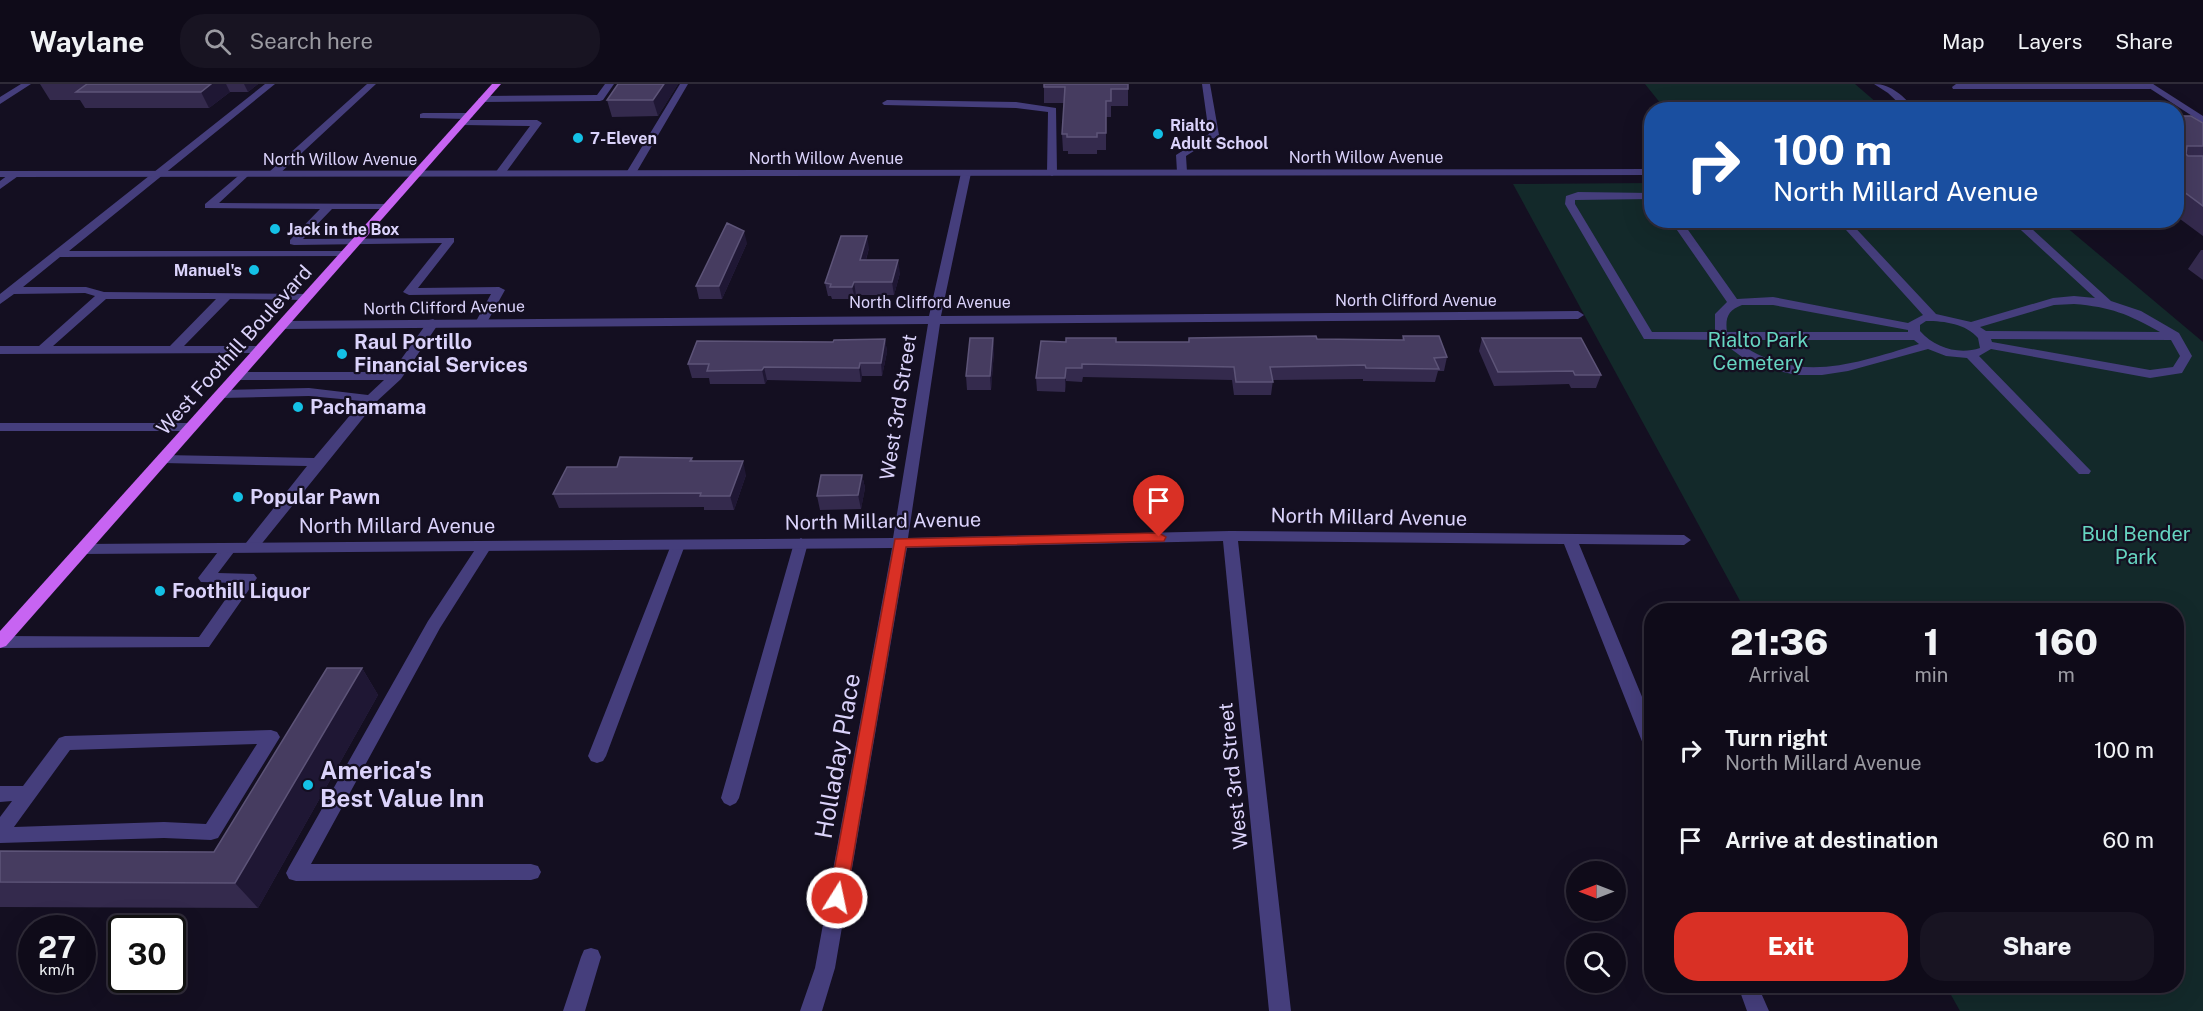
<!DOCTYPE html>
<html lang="en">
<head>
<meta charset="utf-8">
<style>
  :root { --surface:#0f0b19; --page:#181422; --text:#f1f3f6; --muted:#9b9ba2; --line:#2f2b38; --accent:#d93025 }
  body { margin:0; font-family:"Public Sans",sans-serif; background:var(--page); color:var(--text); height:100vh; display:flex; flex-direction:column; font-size:22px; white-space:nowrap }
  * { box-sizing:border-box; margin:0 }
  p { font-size:20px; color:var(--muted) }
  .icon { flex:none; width:33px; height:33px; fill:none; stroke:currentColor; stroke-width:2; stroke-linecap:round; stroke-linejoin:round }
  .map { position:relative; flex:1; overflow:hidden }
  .sheet { position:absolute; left:1644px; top:519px; width:540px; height:390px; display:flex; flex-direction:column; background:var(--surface); border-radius:24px; box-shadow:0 6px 24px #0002,0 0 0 2px var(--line) }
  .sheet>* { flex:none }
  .hud { position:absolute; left:1644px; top:18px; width:540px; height:126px; border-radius:24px; box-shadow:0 6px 24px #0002,0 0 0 2px var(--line); background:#1a4fa0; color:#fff; overflow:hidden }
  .needle { width:39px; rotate:270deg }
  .buttons { position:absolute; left:1566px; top:777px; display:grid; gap:12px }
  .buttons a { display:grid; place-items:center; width:60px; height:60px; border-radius:50%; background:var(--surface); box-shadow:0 6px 24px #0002,0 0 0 2px var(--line); font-size:30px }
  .speed { position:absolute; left:18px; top:831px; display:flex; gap:12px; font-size:30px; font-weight:700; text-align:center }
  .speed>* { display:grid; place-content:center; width:78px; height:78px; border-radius:50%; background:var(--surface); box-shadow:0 6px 24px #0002,0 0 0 2px var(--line); line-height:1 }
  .speed small { font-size:15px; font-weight:400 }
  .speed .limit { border:3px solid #111; border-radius:9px; background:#fff; color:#111 }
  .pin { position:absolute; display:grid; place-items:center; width:51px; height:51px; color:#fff; margin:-62px -26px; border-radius:50% 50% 50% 0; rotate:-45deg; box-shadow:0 0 6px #0007 }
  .pin .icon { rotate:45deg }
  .me { position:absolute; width:66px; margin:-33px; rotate:10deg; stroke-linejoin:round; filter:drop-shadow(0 0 4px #0008) }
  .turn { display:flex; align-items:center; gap:21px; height:126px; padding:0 30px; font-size:27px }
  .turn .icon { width:78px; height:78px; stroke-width:2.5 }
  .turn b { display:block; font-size:42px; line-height:51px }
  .eta { display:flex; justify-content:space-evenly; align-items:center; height:102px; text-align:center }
  .eta b { font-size:36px; font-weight:800; line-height:42px }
  .action { display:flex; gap:12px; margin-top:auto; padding:12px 30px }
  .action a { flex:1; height:69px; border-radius:24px; background:var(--accent); color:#fff; font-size:24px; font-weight:800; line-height:69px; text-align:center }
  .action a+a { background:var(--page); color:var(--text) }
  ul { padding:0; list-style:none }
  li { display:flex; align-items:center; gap:18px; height:90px; padding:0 30px }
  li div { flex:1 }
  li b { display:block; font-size:22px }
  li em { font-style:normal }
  header { display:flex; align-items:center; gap:36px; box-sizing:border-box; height:84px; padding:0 30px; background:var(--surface); border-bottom:2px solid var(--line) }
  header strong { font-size:28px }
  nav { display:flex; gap:33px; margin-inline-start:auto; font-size:21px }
  .search { width:420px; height:54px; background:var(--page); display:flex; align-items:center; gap:15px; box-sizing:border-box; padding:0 21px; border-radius:24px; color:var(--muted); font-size:22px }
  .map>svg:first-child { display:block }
</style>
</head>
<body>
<header>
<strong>Waylane</strong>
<div class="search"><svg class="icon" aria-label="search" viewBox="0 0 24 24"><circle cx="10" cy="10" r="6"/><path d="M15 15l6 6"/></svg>Search here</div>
<nav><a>Map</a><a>Layers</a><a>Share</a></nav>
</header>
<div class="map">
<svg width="2203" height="927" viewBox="0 0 2203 927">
  <rect width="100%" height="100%" fill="#140f21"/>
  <!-- green -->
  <path fill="#13292a" d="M1645,0H1855L1884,25H1665Z
    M1651,99L1652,136L2059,137L2203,258V927H1960L1946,902H2176V526H1745L1513,100Z"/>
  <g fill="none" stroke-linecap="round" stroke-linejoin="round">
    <!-- service -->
    <path fill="#453e7c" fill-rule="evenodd" d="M21,0H31L0,20V13Z
      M265,0H275L69,167H345L351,170L349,172L60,173L23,203H86L104,208L311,210V214L307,216L230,215L184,262H260L266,266L264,269L0,270V262H39L95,212L85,209L14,210L0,220V210ZM106,215H216L170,262H53Z
      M367,0H376L277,92H269V88Z
      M605,0H614L603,16L600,17L483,18L478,15L483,12L597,11Z
      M680,0H688L636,89L627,91L626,89Z
      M1202,0H1210L1219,51L1186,72L1187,88L1182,91L1177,88L1176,71L1209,50Z
      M1874,0C1892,0 1904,13 1916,26H1906L1888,9Z
      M1956,0H2153L2154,2L2150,5H1953L1952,3Z
      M887,16L1016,18L1056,24L1057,89L1052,92L1047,89L1048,28L1016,24L884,21L882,19Z
      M423,29H468L473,32L468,35L420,34V30Z
      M460,36H537L542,39L504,91L500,92L495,89L530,42L463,41L458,38Z
      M244,87L248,88V92L219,119L392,120L393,122L388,125H332L303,155L454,154V158L418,204L499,203L505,206L485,242H477L475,239L491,210L409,211L403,208L442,159L294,161L290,160V156L320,125L205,124V120Z
      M1578,108L1652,109V115L1575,116V120L1652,248H1715V230L1727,218L1670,136H1681L1737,215L1773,213L1908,239L1923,231L1837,136H1848L1936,230L1971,238L2053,214L2074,212L2095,214L2010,136H2022L2111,217L2141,227L2179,249L2192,272L2182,289L2150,294L1991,265L1979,272L2091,387L2089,390H2079L1967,274L1946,272L1928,265L1848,287L1822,291H1796L1767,284L1742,273L1719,256L1644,255L1565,120L1566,112ZM2074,220C2111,223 2128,230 2160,248L1986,247L1980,243L2054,221ZM1742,221H1773L1908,246V248H1727C1725,234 1728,226 1742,221ZM1926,237C1945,237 1966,240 1978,254L1980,264C1959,271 1935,264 1920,247V241ZM1991,255L2171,256L2180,272L2173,283L2150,286L1992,258ZM1735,256H1914L1919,260C1853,280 1796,302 1735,256Z
      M433,235L439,239L401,295L376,318L255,468H245L242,464L307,382L163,379L156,375L163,371L314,374L362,317L309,312L221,314L215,310L221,306L309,304L368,311L384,296H236L230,292L236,288H392L429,236Z
      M0,339H191L198,343L191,347H0Z
      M801,454L808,459L739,714L736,719L730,722L724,719L721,714L794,459Z
      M678,456L685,461L606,672L603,677L597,679L591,677L588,672L671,461Z
      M485,457L492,462L440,544L311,780H531L538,782L541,788L538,794L531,796L296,797L289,795L286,789L289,783L428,537L480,458Z
      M229,459L237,464L218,489L254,490L257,494L209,563L0,564V552L199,553L237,499L201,498L198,494L224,460Z
      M271,646L277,648L280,653L218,754L211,756L164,754L0,759V733L12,717L0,718V702H23L59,654L65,652ZM257,660L206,740L164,738L14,743L70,666Z
      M591,864L598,866L601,873L585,927H563L581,873L584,866Z"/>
    <!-- minor -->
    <path fill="#453e7c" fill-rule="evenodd" d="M966,86L971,89L941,232L1578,227L1584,231L1578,235L940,240L908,454L1230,447L1684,451L1691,456L1684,461L1579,460L1652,637V667L1646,665L1643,660L1564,460L1238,457L1291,927H1269L1223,457L907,464L835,884L822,927H800L815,884L892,464L82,470L74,465L82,460L893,454L928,240L282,245L276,241L282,237L929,232L961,89Z
      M12,88L21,90L0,105V97Z
      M1738,902H1758L1769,927H1747Z"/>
    <!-- tertiary -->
    <path fill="#453e7c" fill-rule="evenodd" d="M2143,0H2153L2203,32V39Z
      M1652,85V91L0,93V87Z"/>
    <!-- primary -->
    <path fill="#c764f2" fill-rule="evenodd" d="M492,0H501L6,562L0,564V547Z"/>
  </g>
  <!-- wall -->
  <path fill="#342a4d" d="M40,0H258L248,8H230L209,24H85L80,16H50Z
    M618,0H678L658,32L612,33L607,16Z
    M1044,0H1128V22H1111V33H1106V66H1097V70H1068V67H1063L1062,50L1064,19H1044Z
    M2176,32L2203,39V152L2176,132Z
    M747,159L722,215H699L696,202Z
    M869,164L866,176L900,189L894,211H856L855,215H832L831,212H828L825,199Z
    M2201,166H2203V196L2188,185Z
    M1403,252L1447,273L1444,287H1438L1435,298L1363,297V295L1273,296L1271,311H1234L1232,296L1083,293L1082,298L1066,297L1065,308L1037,307L1036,294L1066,258H1188L1189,254L1402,256Z
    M993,254L994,267L991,306H967L966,292Z
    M1482,254L1601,291L1596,304H1571L1569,300L1494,302L1479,267Z
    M885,255L887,268L882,292H862L861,298L767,296L765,300H710L709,294H692L688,280L833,258Z
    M692,374L693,377L746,391L734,426H704V423L559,424L553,410L617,383Z
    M862,391L865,404L861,425L820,426L817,412Z
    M362,584L378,611L258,824L0,823V767L214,768Z"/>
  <!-- shaded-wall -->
  <path fill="#1f1734" d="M211,0H226L230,8L209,24L201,8Z
    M244,0H258L248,8Z
    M664,0H678L658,32L653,16Z
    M744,147L747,159L722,215L719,202Z
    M867,152L869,164L862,189L860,176Z
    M898,176L900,189L894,211L892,198Z
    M854,198L856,211L855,215L852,203Z
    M993,254L994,267L991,306L990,292Z
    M885,255L887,268L882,292L881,279Z
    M860,279L862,292L861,298L859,284Z
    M764,283L767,296L765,300L762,286Z
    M1066,284V297L1065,308V294Z
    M743,377L746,391L734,426L730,412Z
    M862,391L865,404L861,425L858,411Z
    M362,584L378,611L258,824L235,799Z"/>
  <!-- building -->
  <path fill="#463c60" stroke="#5d5478" stroke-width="1.5" d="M87,0H211L201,8H76Z
    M618,0H664L653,16H607Z
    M1044,0H1128V5H1111V17H1106V49H1097V53H1067V50H1062L1065,3H1044Z
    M2176,32H2191L2203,39V62H2187L2186,70L2188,72H2203V122L2180,105H2176Z
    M727,139L744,147L719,202H696Z
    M841,152H867L860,176H898L892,198H854L852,203H830L831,200L825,199Z
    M1316,252L1317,255L1404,256L1403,252H1439L1447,273L1434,274L1439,285L1366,284L1365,281L1270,283L1273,298H1236L1234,283L1082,280V284H1066L1065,294H1036L1041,257L1066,258V254H1116V258H1189V254Z
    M970,254H993L990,292H966Z
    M1482,254H1581L1601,291H1575L1573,287L1498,288Z
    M885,255L881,279H860L859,284L764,283L762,286L707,287L709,280H688L697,257L833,258L834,256Z
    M620,373L692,374L690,377H743L730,412H700L701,409L553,410L567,383H617Z
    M821,391H862L858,411L817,412Z
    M327,584H362L235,799L0,798V767L214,768Z"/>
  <!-- route -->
  <path fill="#d93025" stroke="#8d1f18" stroke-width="1.5" d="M1159,449L1166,453L1164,457L906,463L846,814L844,820L837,822L831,820L829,814L895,455Z"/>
  <!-- markers -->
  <g fill="#14c1e6" stroke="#140f21" stroke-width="2">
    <circle cx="1158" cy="50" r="6"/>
    <circle cx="578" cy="54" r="6"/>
    <circle cx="275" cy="145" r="6"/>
    <circle cx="254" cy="186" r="6"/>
    <circle cx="342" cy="270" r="6"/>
    <circle cx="298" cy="323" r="6"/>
    <circle cx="238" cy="413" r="6"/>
    <circle cx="160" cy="507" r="6"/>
    <circle cx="308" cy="701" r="6"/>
  </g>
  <g text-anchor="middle" stroke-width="4.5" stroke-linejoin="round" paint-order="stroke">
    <!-- far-poi labels -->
    <g font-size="16" font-weight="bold" fill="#dbd3fb" stroke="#140f21" text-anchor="start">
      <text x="1170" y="47">Rialto<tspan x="1170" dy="18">Adult School</tspan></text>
      <text x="590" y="60">7-Eleven</text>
      <text x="287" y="151">Jack in the Box</text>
      <text x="242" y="192" text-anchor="end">Manuel's</text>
    </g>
    <!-- far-street labels -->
    <g font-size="16" fill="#dbd3fb" stroke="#140f21">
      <text x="1366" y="79">North Willow Avenue</text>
      <text x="826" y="80">North Willow Avenue</text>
      <text x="340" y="81">North Willow Avenue</text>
      <text x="1416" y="222">North Clifford Avenue</text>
      <text x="930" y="224">North Clifford Avenue</text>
      <text transform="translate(444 223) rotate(-1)" y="6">North Clifford Avenue</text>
    </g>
    <!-- park labels -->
    <g font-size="20" fill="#66d5c1" stroke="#140f21">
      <text x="1758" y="263">Rialto Park<tspan x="1758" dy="23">Cemetery</tspan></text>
      <text x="2136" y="457">Bud Bender<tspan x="2136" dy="23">Park</tspan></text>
    </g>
    <!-- poi labels -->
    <g font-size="20" font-weight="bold" fill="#dbd3fb" stroke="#140f21" text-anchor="start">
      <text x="354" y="265">Raul Portillo<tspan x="354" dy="23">Financial Services</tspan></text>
      <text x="310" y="330">Pachamama</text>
      <text x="250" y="420">Popular Pawn</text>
      <text x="172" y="514">Foothill Liquor</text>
    </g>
    <!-- street labels -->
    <g font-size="20" fill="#dbd3fb" stroke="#140f21">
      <text transform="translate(234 266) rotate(-48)" y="7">West Foothill Boulevard</text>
      <text transform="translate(898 323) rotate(-81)" y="7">West 3rd Street</text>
      <text transform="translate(1369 433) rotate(1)" y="7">North Millard Avenue</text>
      <text transform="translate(883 437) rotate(-1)" y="7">North Millard Avenue</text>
      <text x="397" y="449">North Millard Avenue</text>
      <text transform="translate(1233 692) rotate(-96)" y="7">West 3rd Street</text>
    </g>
    <!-- near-street labels -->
    <g font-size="24" fill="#dbd3fb" stroke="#140f21">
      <text transform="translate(838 672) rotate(-80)" y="8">Holladay Place</text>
    </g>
    <!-- near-poi labels -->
    <g font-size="24" font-weight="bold" fill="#dbd3fb" stroke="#140f21" text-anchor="start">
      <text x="320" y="695">America's<tspan x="320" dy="28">Best Value Inn</tspan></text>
    </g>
  </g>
</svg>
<div class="buttons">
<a><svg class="needle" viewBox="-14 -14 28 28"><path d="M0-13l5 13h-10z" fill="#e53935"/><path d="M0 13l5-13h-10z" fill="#9b9ba2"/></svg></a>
<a><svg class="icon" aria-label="search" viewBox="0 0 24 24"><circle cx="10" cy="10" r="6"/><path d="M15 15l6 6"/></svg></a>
</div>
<div class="speed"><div>27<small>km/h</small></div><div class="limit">30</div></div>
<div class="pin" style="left:1159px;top:453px;background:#d93025"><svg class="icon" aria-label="arrive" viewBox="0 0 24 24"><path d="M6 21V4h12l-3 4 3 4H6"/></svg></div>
<svg class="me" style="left:837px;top:814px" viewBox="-20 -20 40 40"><circle r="17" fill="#d93025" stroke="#fff" stroke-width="3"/><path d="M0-11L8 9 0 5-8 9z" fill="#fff"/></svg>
<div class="hud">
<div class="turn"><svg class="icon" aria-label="right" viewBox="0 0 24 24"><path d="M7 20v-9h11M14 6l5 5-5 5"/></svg><div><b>100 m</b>North Millard Avenue</div></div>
</div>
<section class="sheet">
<div class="eta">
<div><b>21:36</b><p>Arrival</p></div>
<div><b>1</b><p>min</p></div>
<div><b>160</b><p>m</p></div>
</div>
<ul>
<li><svg class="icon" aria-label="right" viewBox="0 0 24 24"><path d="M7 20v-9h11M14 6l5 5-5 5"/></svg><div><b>Turn right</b><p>North Millard Avenue</p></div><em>100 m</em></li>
<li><svg class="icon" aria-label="arrive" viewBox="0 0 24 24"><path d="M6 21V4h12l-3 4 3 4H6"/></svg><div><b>Arrive at destination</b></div><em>60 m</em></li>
</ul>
<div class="action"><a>Exit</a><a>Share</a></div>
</section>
</div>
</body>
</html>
